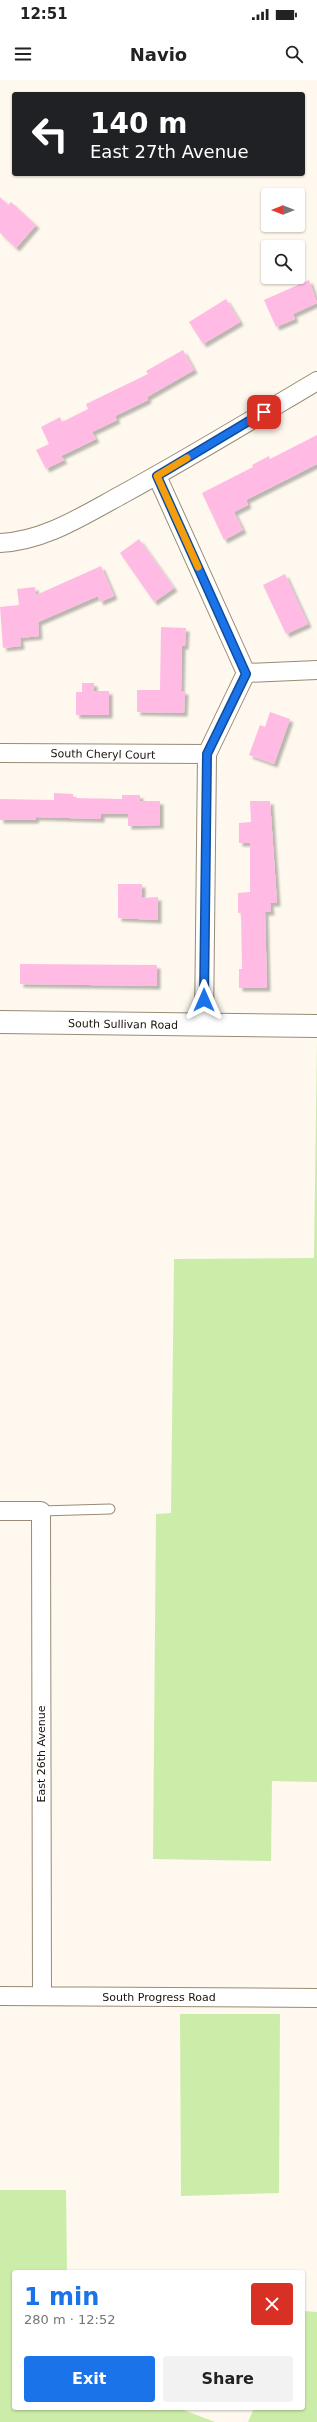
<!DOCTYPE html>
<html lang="en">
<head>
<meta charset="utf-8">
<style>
  :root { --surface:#fff; --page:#f2f2f2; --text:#222; --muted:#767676; --accent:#1a73e8 }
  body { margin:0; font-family:"DejaVu Sans",sans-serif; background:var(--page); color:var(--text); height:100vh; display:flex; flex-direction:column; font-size:15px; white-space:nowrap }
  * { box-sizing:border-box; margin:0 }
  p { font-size:13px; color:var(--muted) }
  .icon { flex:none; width:22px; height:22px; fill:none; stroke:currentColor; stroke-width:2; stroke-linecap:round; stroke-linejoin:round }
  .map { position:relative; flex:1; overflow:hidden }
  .details { position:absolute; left:12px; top:2190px; width:293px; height:140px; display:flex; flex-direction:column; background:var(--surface); border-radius:4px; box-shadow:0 1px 3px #0004 }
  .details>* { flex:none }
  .banner { position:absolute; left:12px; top:12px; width:293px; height:84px; border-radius:4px; box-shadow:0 1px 3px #0004; background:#202124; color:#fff; overflow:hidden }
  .needle { width:26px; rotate:270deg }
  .controls { position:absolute; left:261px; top:108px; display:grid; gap:8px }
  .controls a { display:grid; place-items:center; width:44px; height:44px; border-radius:4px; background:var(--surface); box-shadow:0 1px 3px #0004; font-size:20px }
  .pin { position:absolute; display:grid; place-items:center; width:34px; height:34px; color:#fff; margin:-17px; border-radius:8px; box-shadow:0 2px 6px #0006 }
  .me { position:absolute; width:44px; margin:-22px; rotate:0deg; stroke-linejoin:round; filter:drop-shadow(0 0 3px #0008) }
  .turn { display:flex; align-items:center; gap:14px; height:84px; padding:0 12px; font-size:18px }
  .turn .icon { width:52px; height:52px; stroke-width:2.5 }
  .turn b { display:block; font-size:28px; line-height:34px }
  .round { display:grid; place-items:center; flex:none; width:42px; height:42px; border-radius:4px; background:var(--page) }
  .overview { display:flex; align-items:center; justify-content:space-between; height:68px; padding:0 12px }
  h1 { font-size:24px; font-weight:600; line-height:30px; color:var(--accent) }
  .action { display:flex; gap:8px; margin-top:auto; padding:8px 12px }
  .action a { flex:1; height:46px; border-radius:4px; background:var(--accent); color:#fff; font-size:16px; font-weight:600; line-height:46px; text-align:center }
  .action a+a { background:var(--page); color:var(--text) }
  .status { display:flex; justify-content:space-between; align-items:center; height:28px; padding:0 20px; background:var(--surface); direction:ltr }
  .status svg { height:11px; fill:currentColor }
  header { display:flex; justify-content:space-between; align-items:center; height:52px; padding:0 12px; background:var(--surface); font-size:18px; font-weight:600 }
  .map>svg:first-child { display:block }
</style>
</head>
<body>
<div class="status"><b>12:51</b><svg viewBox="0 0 49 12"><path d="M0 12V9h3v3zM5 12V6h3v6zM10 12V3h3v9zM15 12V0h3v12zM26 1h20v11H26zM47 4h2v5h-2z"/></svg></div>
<header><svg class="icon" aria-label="menu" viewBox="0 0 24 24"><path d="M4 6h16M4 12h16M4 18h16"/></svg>Navio<svg class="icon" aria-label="search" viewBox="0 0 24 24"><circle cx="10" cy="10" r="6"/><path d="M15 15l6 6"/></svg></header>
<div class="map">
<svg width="317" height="2342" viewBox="0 0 317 2342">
  <defs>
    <filter id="shadow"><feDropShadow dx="3.5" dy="3.5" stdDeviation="1" flood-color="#0004"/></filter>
  </defs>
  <rect width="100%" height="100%" fill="#fef8ee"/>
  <!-- green -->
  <path fill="#cbeda9" d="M317,961V1702L272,1701L271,1781L153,1779L156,1434L171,1433L174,1179L314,1178Z
    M180,1934H280L279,2113L181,2116Z
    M0,2110H66L67,2192H14V2328H178L215,2342H0Z
    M303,2231L317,2232V2342H248L254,2328H303Z"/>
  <!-- building -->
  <path fill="#ffbbe4" filter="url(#shadow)" d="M0,117L8,125L11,122L36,145L16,168L0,153Z
    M309,200L317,223L293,234L295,239L276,247L264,220Z
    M226,219L240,242L203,264L189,242Z
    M183,270L194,290L147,317L148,320L115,336L117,340L92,352L96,359L61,376L64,380L46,389L36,370L49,364L41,347L60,337L62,342L88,329L86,324L148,294L146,291Z
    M317,355V384L246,420L248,425L234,432L243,450L224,460L202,413L253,387L252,385L269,376L270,379Z
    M139,459L174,508L154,522L120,473Z
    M101,486L114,516L100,522L98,516L38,542L39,556L20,558L21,566L3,568L0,527L19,525L17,509L35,507L36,515Z
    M285,494L308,544L286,554L263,505Z
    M161,547L186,548L185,566H182L181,611H185L184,633L137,632V610H160Z
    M82,603H94V611H109V635H76V612H82Z
    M270,632L290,639L274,684L249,675L260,645L265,647Z
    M54,713L73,714V718L122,719V715H140V721H160V745L128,746V734H101V739L36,737L35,740H0V719L54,720Z
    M250,721H270L277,823H270L271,832H265L267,908H239V889H242L241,833H238V813L250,812V763H239V743L251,742Z
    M118,804H142V818L158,817V840L118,838Z
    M20,884L157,885V906L20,904Z"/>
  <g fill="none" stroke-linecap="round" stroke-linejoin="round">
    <!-- lane casing -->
    <g stroke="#998b75" stroke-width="11">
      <path id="lane" d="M41,1431L110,1429"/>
    </g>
    <!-- street casing -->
    <g stroke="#998b75" stroke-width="20">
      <path id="street" d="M157,396L246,593L207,674L204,945
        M0,463C45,461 84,435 123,414C189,378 253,339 317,301
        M246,593L317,590
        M0,673L207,674
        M0,1431H41L42,1916
        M0,1916L317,1918"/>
    </g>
    <!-- secondary casing -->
    <g stroke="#998b75" stroke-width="24">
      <path id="secondary" d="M0,942L317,946"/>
    </g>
    <!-- lane -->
    <use href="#lane" stroke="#fff" stroke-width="9"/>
    <!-- street -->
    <use href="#street" stroke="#fff" stroke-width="18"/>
    <!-- secondary -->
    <use href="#secondary" stroke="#fff" stroke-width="22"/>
  </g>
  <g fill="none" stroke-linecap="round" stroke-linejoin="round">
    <!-- route casing -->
    <g stroke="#114b97" stroke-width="10">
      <path id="route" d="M204,920L207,674L246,594L157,396L264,332"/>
    </g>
    <!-- route -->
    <use href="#route" stroke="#1a73e8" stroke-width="7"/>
    <!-- slow -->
    <path stroke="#f59e0b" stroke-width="7" d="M187,378L157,396L198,487"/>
  </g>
  <g text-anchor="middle" stroke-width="3.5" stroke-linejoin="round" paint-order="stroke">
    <!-- street labels -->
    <g font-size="11" fill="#161109" stroke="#fff">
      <text transform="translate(103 674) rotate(1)" y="4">South Cheryl Court</text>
      <text transform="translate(123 944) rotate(1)" y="4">South Sullivan Road</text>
      <text transform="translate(41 1674) rotate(-90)" y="4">East 26th Avenue</text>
      <text x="159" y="1921">South Progress Road</text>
    </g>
  </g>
</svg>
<div class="controls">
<a><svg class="needle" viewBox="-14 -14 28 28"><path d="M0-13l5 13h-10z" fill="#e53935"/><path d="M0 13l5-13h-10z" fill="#767676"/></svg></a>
<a><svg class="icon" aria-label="search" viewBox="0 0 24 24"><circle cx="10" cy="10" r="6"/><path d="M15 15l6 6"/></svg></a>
</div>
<div class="pin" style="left:264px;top:332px;background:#d93025"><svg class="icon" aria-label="arrive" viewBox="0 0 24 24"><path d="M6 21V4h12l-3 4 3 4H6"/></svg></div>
<svg class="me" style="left:204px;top:920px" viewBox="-20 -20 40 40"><path d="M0-17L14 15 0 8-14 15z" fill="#1a73e8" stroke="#fff" stroke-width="4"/></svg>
<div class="banner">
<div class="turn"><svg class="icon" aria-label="left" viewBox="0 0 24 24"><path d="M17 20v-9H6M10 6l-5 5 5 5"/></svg><div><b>140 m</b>East 27th Avenue</div></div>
</div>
<section class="details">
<div class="overview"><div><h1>1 min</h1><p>280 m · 12:52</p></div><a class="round" style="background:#d93025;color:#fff"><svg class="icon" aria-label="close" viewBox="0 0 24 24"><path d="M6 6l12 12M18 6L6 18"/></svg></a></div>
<div class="action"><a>Exit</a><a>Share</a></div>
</section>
</div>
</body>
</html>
